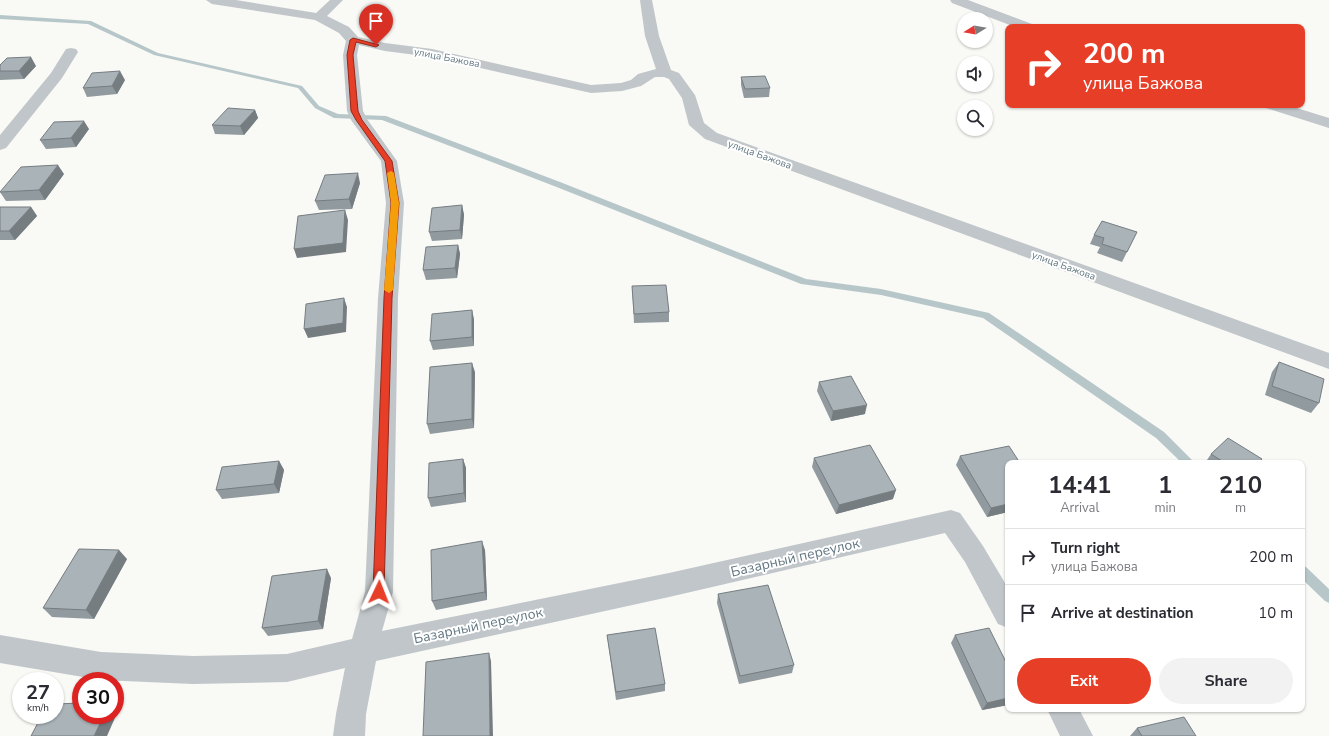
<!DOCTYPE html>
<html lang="en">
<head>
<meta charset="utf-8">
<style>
  :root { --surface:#fff; --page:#f2f2f3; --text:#2b2b33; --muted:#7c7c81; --line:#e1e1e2; --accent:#e73e28 }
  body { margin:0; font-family:"Nunito Sans",sans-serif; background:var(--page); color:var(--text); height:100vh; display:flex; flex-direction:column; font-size:15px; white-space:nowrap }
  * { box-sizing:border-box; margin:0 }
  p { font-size:13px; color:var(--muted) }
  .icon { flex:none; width:22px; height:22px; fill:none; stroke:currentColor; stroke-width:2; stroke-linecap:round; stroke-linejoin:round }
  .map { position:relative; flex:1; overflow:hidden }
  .sheet { position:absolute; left:1005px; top:460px; width:300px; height:252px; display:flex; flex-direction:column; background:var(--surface); border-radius:8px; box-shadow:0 1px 3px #0004 }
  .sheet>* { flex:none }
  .hud { position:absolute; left:1005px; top:24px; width:300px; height:84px; border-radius:8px; box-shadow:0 1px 3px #0004; background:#e73e28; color:#fff; overflow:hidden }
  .needle { width:26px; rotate:259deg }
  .fabs { position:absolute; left:957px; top:12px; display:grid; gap:8px }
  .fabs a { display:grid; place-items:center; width:36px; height:36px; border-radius:50%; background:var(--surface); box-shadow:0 1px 3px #0004; font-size:20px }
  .speed { position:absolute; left:12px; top:672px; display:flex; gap:8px; font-size:20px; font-weight:700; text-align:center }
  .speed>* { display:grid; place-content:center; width:52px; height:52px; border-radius:50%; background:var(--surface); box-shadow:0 1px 3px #0004; line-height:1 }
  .speed small { font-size:10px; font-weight:400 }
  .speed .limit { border:6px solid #d22; background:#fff; color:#111 }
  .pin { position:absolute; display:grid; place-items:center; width:34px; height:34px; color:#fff; margin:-41px -17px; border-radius:50% 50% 50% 0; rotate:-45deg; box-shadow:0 0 4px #0007 }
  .pin .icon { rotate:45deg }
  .me { position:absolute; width:44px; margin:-22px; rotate:2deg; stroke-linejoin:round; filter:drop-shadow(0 0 3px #0008) }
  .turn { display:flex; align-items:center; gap:14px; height:84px; padding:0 12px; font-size:18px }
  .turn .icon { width:52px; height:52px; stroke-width:2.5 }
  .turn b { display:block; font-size:28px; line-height:34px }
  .eta { display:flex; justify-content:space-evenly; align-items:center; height:68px; text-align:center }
  .eta b { font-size:24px; font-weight:700; line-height:28px }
  .primary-button { display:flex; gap:8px; margin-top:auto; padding:8px 12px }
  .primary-button a { flex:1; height:46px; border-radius:24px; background:var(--accent); color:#fff; font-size:16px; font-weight:700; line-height:46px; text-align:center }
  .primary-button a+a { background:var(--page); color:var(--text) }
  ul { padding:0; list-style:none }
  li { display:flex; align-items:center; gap:12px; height:56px; padding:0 12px; border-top:1px solid var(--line) }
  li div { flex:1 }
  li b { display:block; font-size:15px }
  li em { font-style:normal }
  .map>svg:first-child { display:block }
</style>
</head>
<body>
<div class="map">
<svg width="1329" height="736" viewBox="0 0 1329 736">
  <rect width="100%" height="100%" fill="#f9f9f6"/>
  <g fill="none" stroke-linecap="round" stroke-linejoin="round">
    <!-- stream -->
    <path fill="#b7c7c9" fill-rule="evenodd" d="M0,15L91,21L158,53L302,86L319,106L338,114L386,116L560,182L806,279L881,289L989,313L1164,432L1195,463H1182L1156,438L983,318L881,295L801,284L554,186L382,120L334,118L315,108L298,88L154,55L88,24L0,19Z
      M1302,566L1306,567L1329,589V603L1325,601L1302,579Z"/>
    <!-- minor -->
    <path fill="#c0c6c9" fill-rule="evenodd" d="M206,0H236L316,13L330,0H343L327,16L349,27L358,37L385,43L432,49L591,85L621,83L631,80L638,74L656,69L645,36L640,0H652L659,36L671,70L679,73L695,95L704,123L717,133L1329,353V369L705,139L689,125L682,98L669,79L664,77H655L641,86L622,91L591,93L432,57L385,51L359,45L357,55L363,111L367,119L397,161L404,203L398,298L393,592L382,631L669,573L951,510L960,513L983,546L1008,588V628L998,624L965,562L945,533L669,597L376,661L366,714L365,736H333L336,714L345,668L287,682L193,684L101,680L0,663V635L101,652L193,656L287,654L352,639L365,592L378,298L386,203L381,161L351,120L347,111L343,55L346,41L339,33L315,20L212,4Z
      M950,0H968L1032,24L1034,27H1015L952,3Z
      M71,48L76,49L78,52L62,78L6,148L0,150V135L51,73L66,49Z
      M1263,105H1287L1329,118V128L1266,108Z
      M1047,709H1079L1093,736H1060Z"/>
  </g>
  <!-- wall -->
  <path fill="#919a9e" d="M0,65L36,66L24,79L0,80Z
    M741,77L770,88L769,97L744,98L741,85Z
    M125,80L117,94L87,97L83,88Z
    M255,110L258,118L244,135L215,134L212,125Z
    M89,129L76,147L46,149L40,140Z
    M64,174L45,200L6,201L0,192Z
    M360,183L352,209L319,210L315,201Z
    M462,205L464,215L462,239L432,241L429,232Z
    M0,207H31L37,216L15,240H0Z
    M1137,232L1122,262L1097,253L1100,247L1090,244L1094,235Z
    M458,245L460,254L457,278L426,280L423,270Z
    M632,286L669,312V322L634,323Z
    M472,310L474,320V346L433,350L430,341Z
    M1279,362L1319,403L1311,413L1265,395L1272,372Z
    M475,372L474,428L430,434L427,424Z
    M819,382L865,414L831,421L817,391Z
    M1211,454L1262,459L1259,463H1205Z
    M960,456L1008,463V512L987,517L956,465Z
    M814,458L893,499L836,514L812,467Z
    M463,459L466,468V502L431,507L428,498Z
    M279,461L284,470L279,493L222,499L216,490Z
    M485,550L487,600L436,610L432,601Z
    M127,559L94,619L52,617L43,608Z
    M331,578L323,629L268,636L262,628Z
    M718,594L794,665L792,673L739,684L717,603Z
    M607,635L665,684V691L616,700Z
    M955,635L1008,666V705L982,710L951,643Z
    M1137,728L1196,736H1130Z"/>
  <!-- shaded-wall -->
  <path fill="#767d81" d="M31,57L36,66L24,79L19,71Z
    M120,71L125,80L117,94L112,86Z
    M255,110L258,118L244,135L240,126Z
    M84,121L89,129L76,147L71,138Z
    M58,165L64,174L45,200L39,190Z
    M358,173L360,183L352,209L349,199Z
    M462,205L464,215L462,239L460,230Z
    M31,207L37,216L15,240L9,231Z
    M345,210L348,220L346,252L297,258L294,249Z
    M458,245L460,254L457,278L455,268Z
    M344,298L347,307L346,332L308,338L304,329Z
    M472,310L474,320V346L472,337Z
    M472,363L475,372L474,428L472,419Z
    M867,405L865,414L831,421L833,411Z
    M463,459L466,468V502L464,493Z
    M279,461L284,470L279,493L274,484Z
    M896,490L893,499L836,514L839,505Z
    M1008,504V512L987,517L991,508Z
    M482,541L485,550L487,600L485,592Z
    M119,550L127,559L94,619L86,610Z
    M327,569L331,578L323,629L318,621Z
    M489,653L491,661L493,736H490Z
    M1008,698V705L982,710L987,703Z
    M115,708L118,711L107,736H94L104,715H115Z"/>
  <!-- building -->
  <path fill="#a9b3b8" stroke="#767d81" d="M31,57L19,71H0V65L7,58Z
    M120,71L112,86L83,88L92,73Z
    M765,76L770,88L745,89L741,77Z
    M228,108L255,110L240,126L212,125Z
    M84,121L71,138L40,140L54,122Z
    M58,165L39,190L0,192L21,167Z
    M358,173L349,199L315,201L325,175Z
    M462,205L460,230L429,232L432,208Z
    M0,207H31L9,231H0Z
    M345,210L343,243L294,249L298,216Z
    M1102,221L1137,232L1127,252L1102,244L1104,238L1094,235Z
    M458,245L455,268L423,270L426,247Z
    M666,285L669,312L634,314L632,286Z
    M344,298L343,323L304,329L306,304Z
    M472,310V337L430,341L432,314Z
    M1279,362L1324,379L1319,403L1272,386Z
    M472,363V419L427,424L430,367Z
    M851,376L867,405L833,411L819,382Z
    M1228,438L1262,459L1258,463H1225L1211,454Z
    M870,445L896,490L839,505L814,458Z
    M1009,446L1020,463H1008V504L991,508L960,456Z
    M463,459L464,493L428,498L429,463Z
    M279,461L274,484L216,490L222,467Z
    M482,541L485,592L432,601L431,550Z
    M79,549L119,550L86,610L43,608Z
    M327,569L318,621L262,628L272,576Z
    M768,585L794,665L740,676L718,594Z
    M655,628L665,684L616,692L607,635Z
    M989,628L1008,666V698L987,703L955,635Z
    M489,653L490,736H423L426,662Z
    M81,703V715H104L94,736H31L42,715H55V704Z
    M1184,717L1196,736H1142L1137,728Z"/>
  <!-- route -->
  <path fill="#e73e28" stroke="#96281a" d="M353,38L379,45L376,47L356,42L353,55L358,111L362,120L392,161L399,203L392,298L384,592L383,595L379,597L375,595L373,592L384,298L391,203L385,161L356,120L351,111L347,55L350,40Z"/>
  <!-- slow -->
  <path fill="#f59e0b" d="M391,171L394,173L399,203L393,290L389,293L384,290L391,203L387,173Z"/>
  <g text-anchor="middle" stroke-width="4" stroke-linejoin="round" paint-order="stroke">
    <!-- far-street labels -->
    <g font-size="10" fill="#637882" stroke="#fff">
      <text transform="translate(447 57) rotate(11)" y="4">улица Бажова</text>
      <text transform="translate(760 154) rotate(20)" y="4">улица Бажова</text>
      <text transform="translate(1064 265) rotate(20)" y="4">улица Бажова</text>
    </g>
    <!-- near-street labels -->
    <g font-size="14" fill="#637882" stroke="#fff">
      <text transform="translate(795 557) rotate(-13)" y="5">Базарный переулок</text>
      <text transform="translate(478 625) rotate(-12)" y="5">Базарный переулок</text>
    </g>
  </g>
</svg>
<div class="fabs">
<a><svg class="needle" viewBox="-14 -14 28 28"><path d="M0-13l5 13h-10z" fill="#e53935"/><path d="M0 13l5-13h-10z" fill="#7c7c81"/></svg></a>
<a><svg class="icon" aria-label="sound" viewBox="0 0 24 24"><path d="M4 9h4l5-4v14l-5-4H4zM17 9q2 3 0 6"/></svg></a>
<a><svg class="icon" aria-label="search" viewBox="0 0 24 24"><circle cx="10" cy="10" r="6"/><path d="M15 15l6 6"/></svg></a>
</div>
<div class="speed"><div>27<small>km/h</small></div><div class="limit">30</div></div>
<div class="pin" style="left:376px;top:45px;background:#d93025"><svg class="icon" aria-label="arrive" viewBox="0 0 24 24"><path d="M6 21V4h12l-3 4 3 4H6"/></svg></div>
<svg class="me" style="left:379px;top:592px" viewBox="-20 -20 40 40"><path d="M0-17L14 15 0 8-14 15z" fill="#e73e28" stroke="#fff" stroke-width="4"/></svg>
<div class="hud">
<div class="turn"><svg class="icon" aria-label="right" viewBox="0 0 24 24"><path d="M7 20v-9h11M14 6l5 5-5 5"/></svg><div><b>200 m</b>улица Бажова</div></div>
</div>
<section class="sheet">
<div class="eta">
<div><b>14:41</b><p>Arrival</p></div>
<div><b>1</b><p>min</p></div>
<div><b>210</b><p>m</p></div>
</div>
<ul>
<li><svg class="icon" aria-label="right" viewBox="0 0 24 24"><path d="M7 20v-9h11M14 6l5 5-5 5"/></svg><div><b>Turn right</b><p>улица Бажова</p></div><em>200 m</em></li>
<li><svg class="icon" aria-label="arrive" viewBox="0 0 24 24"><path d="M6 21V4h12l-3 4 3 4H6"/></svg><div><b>Arrive at destination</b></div><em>10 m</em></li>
</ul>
<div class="primary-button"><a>Exit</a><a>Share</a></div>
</section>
</div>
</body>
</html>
